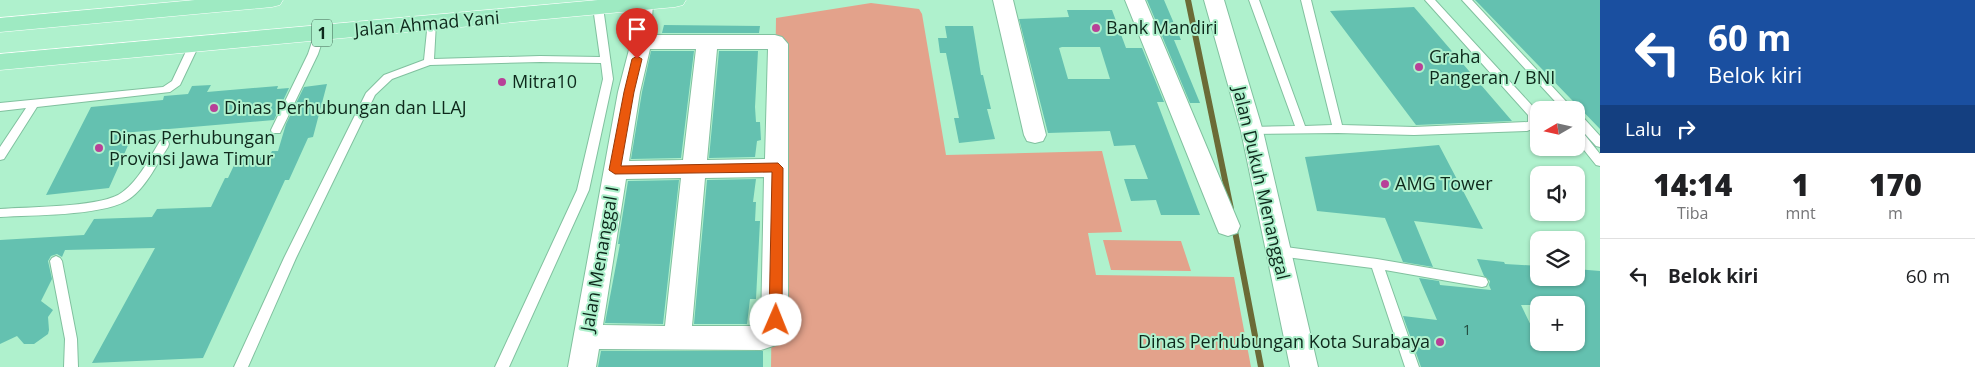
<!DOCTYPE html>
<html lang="id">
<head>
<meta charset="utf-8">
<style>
  :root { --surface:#fff; --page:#f2f2f2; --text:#202124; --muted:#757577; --line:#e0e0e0 }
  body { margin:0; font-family:"Open Sans",sans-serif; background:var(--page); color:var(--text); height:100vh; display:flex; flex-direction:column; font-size:19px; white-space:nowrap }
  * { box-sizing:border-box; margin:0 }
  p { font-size:16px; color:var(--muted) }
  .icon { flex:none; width:28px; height:28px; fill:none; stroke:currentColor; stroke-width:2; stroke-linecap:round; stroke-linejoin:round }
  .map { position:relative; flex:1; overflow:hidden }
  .sheet { display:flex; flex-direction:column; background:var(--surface); width:375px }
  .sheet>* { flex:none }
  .banner { background:#1a4fa0; color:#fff; overflow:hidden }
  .needle { width:32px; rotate:261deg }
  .buttons { position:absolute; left:1530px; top:101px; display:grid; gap:10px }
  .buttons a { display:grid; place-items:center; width:55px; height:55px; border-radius:10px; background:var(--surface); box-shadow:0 1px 4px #0004; font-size:25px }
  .pin { position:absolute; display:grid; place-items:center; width:42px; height:42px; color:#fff; margin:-51px -21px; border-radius:50% 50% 50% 0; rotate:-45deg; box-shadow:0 0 5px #0007 }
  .pin .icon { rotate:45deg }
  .me { position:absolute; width:55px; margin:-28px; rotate:1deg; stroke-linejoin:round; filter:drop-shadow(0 0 4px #0008) }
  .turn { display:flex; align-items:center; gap:18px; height:105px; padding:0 25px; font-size:22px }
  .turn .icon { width:65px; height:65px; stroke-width:2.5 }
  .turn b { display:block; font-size:35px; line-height:42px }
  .then { display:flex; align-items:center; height:48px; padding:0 25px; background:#0003; gap:10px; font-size:19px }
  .eta { display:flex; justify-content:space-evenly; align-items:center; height:85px; text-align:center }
  .eta b { font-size:30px; font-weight:800; line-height:35px }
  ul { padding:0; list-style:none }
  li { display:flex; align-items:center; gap:15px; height:75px; padding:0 25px; border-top:1px solid var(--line) }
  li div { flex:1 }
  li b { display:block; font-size:19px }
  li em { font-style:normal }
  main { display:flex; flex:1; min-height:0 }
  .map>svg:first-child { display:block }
</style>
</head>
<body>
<main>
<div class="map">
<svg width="1600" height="367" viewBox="0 0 1600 367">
  <rect width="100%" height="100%" fill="#aff1cd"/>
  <!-- green -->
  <path fill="#e3a28b" d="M871,3L919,9L922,14L946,155L1102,151L1122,232L1088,233L1096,275L1234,277L1251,367H771L776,18Z
    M1103,240L1181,241L1191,271L1111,270Z"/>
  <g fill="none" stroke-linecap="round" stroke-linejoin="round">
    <!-- stream -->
    <path stroke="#6b6b36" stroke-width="6" d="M1188,0L1231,209
      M1234,226L1261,367"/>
  </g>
  <!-- building -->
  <path fill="#64c1b0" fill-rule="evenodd" d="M1147,0H1164L1181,40H1174L1200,103H1190Z
    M1475,0H1600V129L1479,4Z
    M1414,7L1512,121L1416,125L1330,11Z
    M1067,10H1112L1126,48H1142L1164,102H1157L1200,215H1161L1156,200L1131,201L1124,179H1148L1135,145L1114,146L1110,131L1048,133L1019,19L1069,17ZM1062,47H1100L1110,79H1068L1059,48Z
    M664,25L760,26L759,33H662Z
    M945,26H973L981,75H983L991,109H987L995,139L959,143L954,118H959L946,53H940L938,38H947Z
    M651,51H694L681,158L631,159L642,92Z
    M719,51H758L755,107L756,122H760L761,140L757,141L755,157L709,158Z
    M327,84L313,137L308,138L289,180H285L203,358L92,363L155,248L65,250L62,257L57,254L51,256L48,261L52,279L41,301L53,310L48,317L49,330L48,334L34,344H24L17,336L0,344V240L84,235L94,219L152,217L157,209L211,207L225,178H228L237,159L269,157L272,151H278L286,124L304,87Z
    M211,85L207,92L278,86L277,89L289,88L274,120L134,132L109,188L46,195L91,107L163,100L164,96L188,94L192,86Z
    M1439,145L1483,229L1414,221L1433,267L1403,262L1385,218L1317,211L1305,157Z
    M756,179L753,202H756L755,221H760L756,299H750L747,324H694L707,180Z
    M679,180L663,324L605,323L620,244H618L628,181Z
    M1477,259L1504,262L1505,264L1539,266V278H1576V269L1600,271V367H1421L1403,316L1437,320L1419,278L1439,281L1440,285L1491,290L1489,285L1490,281L1484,276ZM1521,305H1576V342H1539Z
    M601,351H763V367H598Z"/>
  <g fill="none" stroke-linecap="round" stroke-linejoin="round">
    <!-- service casing -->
    <g stroke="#81c19f" stroke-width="2">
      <path id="service" d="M1249,0H1259L1305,126L1332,125L1301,0H1311L1342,125L1414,127L1528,122V115L1425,0H1435L1537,111C1541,122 1537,128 1527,131L1414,135L1338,133L1248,134L1247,131L1252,127L1295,126Z
        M1462,0H1472L1574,110H1563Z
        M598,4L603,7L613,79L589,190L509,367H495L577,190L603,79L601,63L540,62L430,65L392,79L375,95L296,258L248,367H234L284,258L366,93L384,75L424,60L428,21L431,20L436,23L434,59L540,56L600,57L593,7Z
        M320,30L325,33L318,54L280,133H272L271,130L308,54L315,33Z
        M194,42L199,45L180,85L170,92L37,107L4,159L0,160V147L26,108L0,111V103L163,87L172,81L189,45Z
        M1576,113L1580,114L1600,136V147L1596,146L1576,124Z
        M1576,128L1580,129L1600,154V166L1596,165L1576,140Z
        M164,140L168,141L169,144L168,147C156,165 145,190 126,201C99,216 32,215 0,217V209C27,207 96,207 118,195C137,184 149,159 160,141Z
        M1278,246L1377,259L1482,277L1486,278L1488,282L1486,286L1482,287L1385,270L1419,367H1405L1372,268L1278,256L1274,254L1272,251L1274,248Z
        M56,256L60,258L62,261L77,339L78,367H64L65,339L50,261L52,258Z"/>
    </g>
    <!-- minor casing -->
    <g stroke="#81c19f" stroke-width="2">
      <path id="minor" d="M635,0H651L653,3L651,35H775L782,37L788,44V331L779,344L761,350L599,349L596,367H568L618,92L631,42L633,3ZM650,49H696L683,160L629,161L640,92ZM717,49H768L765,159L707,160ZM764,177L761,326H692L705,178ZM681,178L665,326L603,325L626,179Z
        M993,0H1013L1046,135L1043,141L1035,143L1027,141L1024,135Z
        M1125,0H1145L1240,226L1237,233L1228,236L1219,233L1216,226Z
        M1204,0H1224L1263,131L1318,367H1290L1241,131Z"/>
    </g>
    <!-- trunk casing -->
    <g stroke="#fff" stroke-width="1">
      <path id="trunk" d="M195,0H283L280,5L272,7L0,32V18Z
        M598,0H686L683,5L675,7L0,70V54Z"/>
    </g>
    <!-- service -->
    <use href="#service" fill="#fff" fill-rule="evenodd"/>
    <!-- minor -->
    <use href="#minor" fill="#fff" fill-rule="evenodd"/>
    <!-- trunk -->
    <use href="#trunk" fill="#9eeac2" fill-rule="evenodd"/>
  </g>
  <!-- route -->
  <path fill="#ea580c" stroke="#983908" d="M637,56L642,59L634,92L621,166L778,163L783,168L782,320L780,324L776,326L771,324L769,320L772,172L615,174L609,170L624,92L632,59Z"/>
  <!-- markers -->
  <g fill="#b84198" stroke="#aff1cd" stroke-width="2">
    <circle cx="1096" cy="28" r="5"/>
    <circle cx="1419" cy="67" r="5"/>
    <circle cx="502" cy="82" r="5"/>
    <circle cx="214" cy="108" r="5"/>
    <circle cx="99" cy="148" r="5"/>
    <circle cx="1385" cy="184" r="5"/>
    <circle cx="1440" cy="342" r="5"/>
  </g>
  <g text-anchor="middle" stroke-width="4" stroke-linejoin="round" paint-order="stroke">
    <!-- number labels -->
    <g font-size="15" fill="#244f41">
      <text x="1467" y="335">1</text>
    </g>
    <!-- shield labels -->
    <rect fill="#aff1cd" stroke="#3e6551" stroke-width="1" x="312" y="19.5" width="20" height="27" rx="4"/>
    <g font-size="16" font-weight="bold" fill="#0e291c">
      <text x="322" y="39">1</text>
    </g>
    <!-- street labels -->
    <g font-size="18" fill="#0e291c" stroke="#aff1cd">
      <text transform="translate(427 24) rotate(-5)" y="6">Jalan Ahmad Yani</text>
      <text transform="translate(1261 183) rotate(77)" y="6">Jalan Dukuh Menanggal</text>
      <text transform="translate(600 259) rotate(-80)" y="6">Jalan Menanggal I</text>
    </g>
    <!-- poi labels -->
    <g font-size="18" fill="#0e291c" stroke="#aff1cd" text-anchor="start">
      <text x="1106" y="34">Bank Mandiri</text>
      <text x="1429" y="63">Graha<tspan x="1429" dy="21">Pangeran / BNI</tspan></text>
      <text x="512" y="88">Mitra10</text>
      <text x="224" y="114">Dinas Perhubungan dan LLAJ</text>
      <text x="109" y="144">Dinas Perhubungan<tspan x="109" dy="21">Provinsi Jawa Timur</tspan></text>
      <text x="1395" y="190">AMG Tower</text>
      <text x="1430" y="348" text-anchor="end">Dinas Perhubungan Kota Surabaya</text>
    </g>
  </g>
</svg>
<div class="buttons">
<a><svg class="needle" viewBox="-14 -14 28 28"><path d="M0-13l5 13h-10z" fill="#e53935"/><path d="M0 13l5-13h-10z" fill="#757577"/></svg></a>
<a><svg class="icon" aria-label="sound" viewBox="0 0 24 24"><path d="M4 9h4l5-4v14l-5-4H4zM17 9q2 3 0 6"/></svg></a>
<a><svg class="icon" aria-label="layers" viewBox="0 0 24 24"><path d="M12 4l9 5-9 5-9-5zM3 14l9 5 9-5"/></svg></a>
<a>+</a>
</div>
<div class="pin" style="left:637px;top:59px;background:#d93025"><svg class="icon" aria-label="arrive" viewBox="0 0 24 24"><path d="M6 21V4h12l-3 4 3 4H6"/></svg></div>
<svg class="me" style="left:776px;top:320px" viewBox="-20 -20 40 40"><circle r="19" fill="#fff"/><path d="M0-13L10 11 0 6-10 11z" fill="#ea580c"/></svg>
</div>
<section class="sheet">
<div class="banner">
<div class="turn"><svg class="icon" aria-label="left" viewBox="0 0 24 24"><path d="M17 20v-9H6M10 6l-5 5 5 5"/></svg><div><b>60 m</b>Belok kiri</div></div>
<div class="then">Lalu<svg class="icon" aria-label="right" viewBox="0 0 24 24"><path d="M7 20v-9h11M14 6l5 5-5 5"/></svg></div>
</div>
<div class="eta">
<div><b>14:14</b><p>Tiba</p></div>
<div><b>1</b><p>mnt</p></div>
<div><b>170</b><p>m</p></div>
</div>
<ul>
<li><svg class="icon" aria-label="left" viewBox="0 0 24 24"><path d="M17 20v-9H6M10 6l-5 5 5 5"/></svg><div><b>Belok kiri</b></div><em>60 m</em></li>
</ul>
</section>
</main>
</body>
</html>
